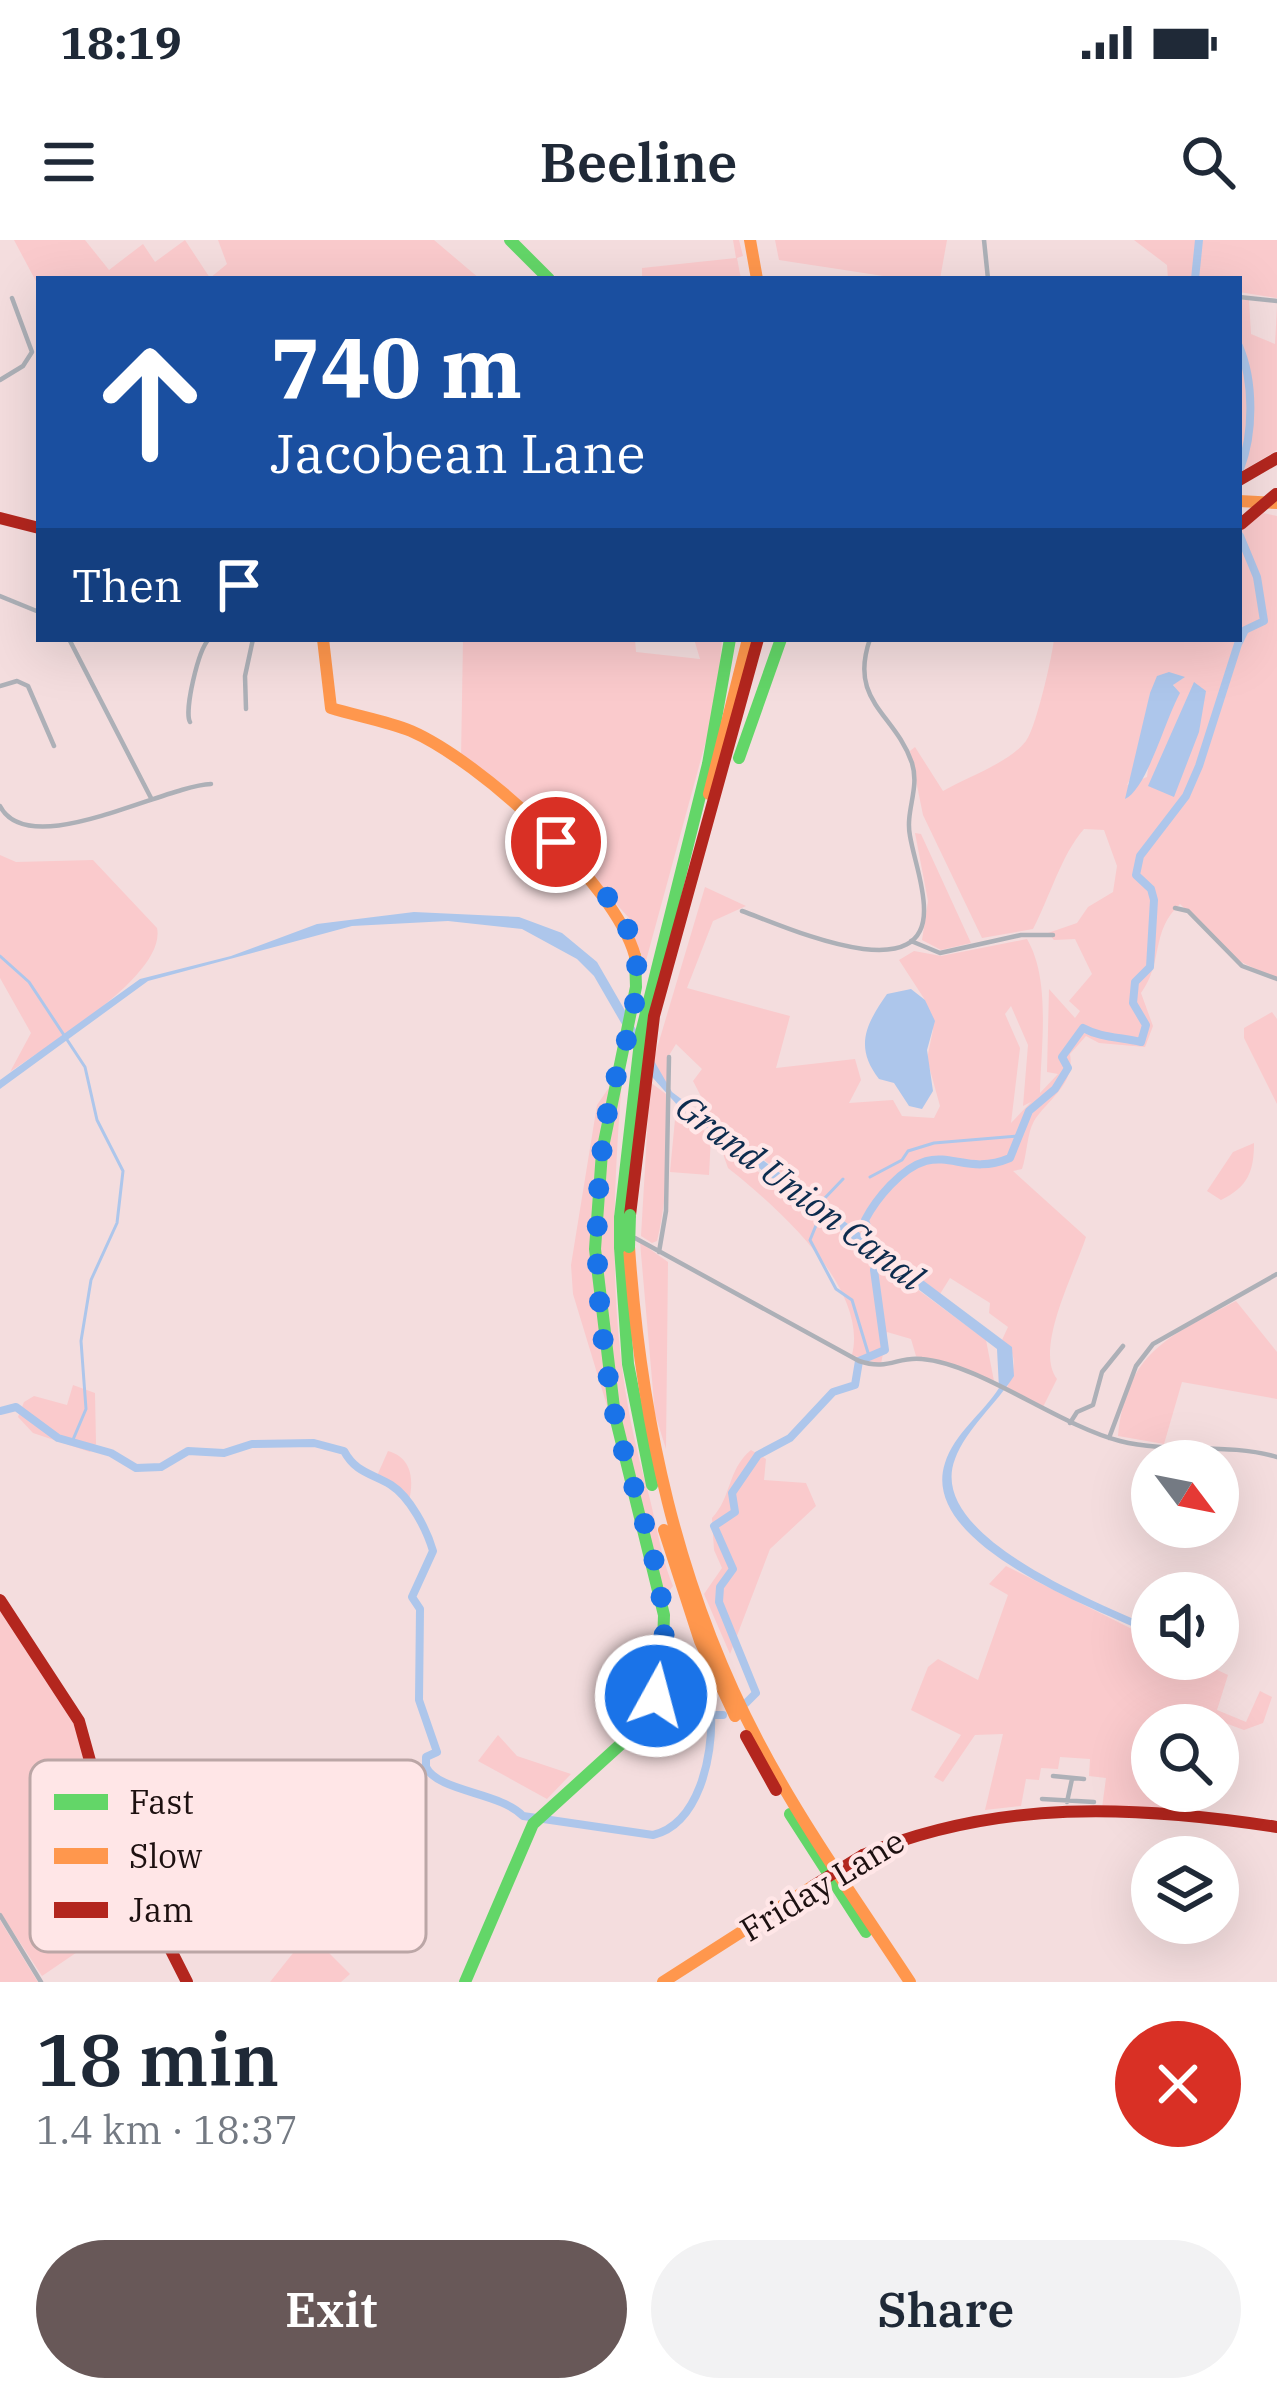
<!DOCTYPE html>
<html lang="en">
<head>
<meta charset="utf-8">
<style>
  :root { --surface:#fff; --page:#f2f2f3; --text:#1f2937; --muted:#747a83; --accent:#685858 }
  body { margin:0; font-family:"IBM Plex Serif",serif; background:var(--page); color:var(--text); height:100vh; display:flex; flex-direction:column; font-size:45px; white-space:nowrap }
  * { box-sizing:border-box; margin:0 }
  p { font-size:39px; color:var(--muted) }
  .icon { flex:none; width:66px; height:66px; fill:none; stroke:currentColor; stroke-width:2; stroke-linecap:round; stroke-linejoin:round }
  .map { position:relative; height:1742px; overflow:hidden }
  .panel { display:flex; flex-direction:column; background:var(--surface); flex:1 }
  .panel>* { flex:none }
  .banner { position:absolute; left:36px; top:36px; width:1206px; height:366px; border-radius:0px; box-shadow:0 12px 48px #0002; background:#1a4fa0; color:#fff; overflow:hidden }
  .needle { width:78px; rotate:122deg }
  .buttons { position:absolute; left:1131px; top:1200px; display:grid; gap:24px }
  .buttons a { display:grid; place-items:center; width:108px; height:108px; border-radius:50%; background:var(--surface); box-shadow:0 12px 48px #0002; font-size:60px }
  .pin { position:absolute; display:grid; place-items:center; width:102px; height:102px; color:#fff; margin:-51px; border:6px solid #fff; border-radius:50%; box-shadow:0 3px 12px #0007 }
  .me { position:absolute; width:132px; margin:-66px; rotate:7deg; stroke-linejoin:round; filter:drop-shadow(0 0 9px #0008) }
  .turn { display:flex; align-items:center; gap:42px; height:252px; padding:0 36px; font-size:54px }
  .turn .icon { width:156px; height:156px; stroke-width:2.5 }
  .turn b { display:block; font-size:84px; line-height:102px }
  .then { display:flex; align-items:center; height:114px; padding:0 36px; background:#0003; gap:24px; font-size:45px }
  .round { display:grid; place-items:center; flex:none; width:126px; height:126px; border-radius:63px; background:var(--page) }
  .overview { display:flex; align-items:center; justify-content:space-between; height:204px; padding:0 36px }
  h1 { font-size:72px; font-weight:600; line-height:90px }
  .primary-button { display:flex; gap:24px; margin-top:auto; padding:24px 36px }
  .primary-button a { flex:1; height:138px; border-radius:72px; background:var(--accent); color:#fff; font-size:48px; font-weight:600; line-height:138px; text-align:center }
  .primary-button a+a { background:var(--page); color:var(--text) }
  .status { display:flex; justify-content:space-between; align-items:center; height:84px; padding:0 60px; background:var(--surface); direction:ltr }
  .status svg { height:33px; fill:currentColor }
  header { display:flex; justify-content:space-between; align-items:center; height:156px; padding:0 36px; background:var(--surface); font-size:54px; font-weight:600 }
  .map>svg:first-child { display:block }
</style>
</head>
<body>
<div class="status"><b>18:19</b><svg viewBox="0 0 49 12"><path d="M0 12V9h3v3zM5 12V6h3v6zM10 12V3h3v9zM15 12V0h3v12zM26 1h20v11H26zM47 4h2v5h-2z"/></svg></div>
<header><svg class="icon" aria-label="menu" viewBox="0 0 24 24"><path d="M4 6h16M4 12h16M4 18h16"/></svg>Beeline<svg class="icon" aria-label="search" viewBox="0 0 24 24"><circle cx="10" cy="10" r="6"/><path d="M15 15l6 6"/></svg></header>
<div class="map">
<svg width="1277" height="1742" viewBox="0 0 1277 1742">
  <rect width="100%" height="100%" fill="#f4ddde"/>
  <!-- green -->
  <path fill="#facacc" fill-rule="evenodd" d="M14,0H85L109,30L143,4L155,22L185,0L210,38L227,24L218,0H434L480,39H39V47Z
    M733,0H739L743,16L737,18L741,39H642V28L736,18Z
    M775,0H947L940,39H903L779,20Z
    M1134,0H1277V58L1239,52V39H1168L1167,25Z
    M1239,60H1249L1251,94L1275,104L1277,66V210L1239,233Z
    M1263,273L1277,276V739L1239,721L1180,664C1150,692 1164,721 1141,753L1153,786L1145,807L1099,803L1086,796L1070,814C1075,845 1049,858 1034,881C1027,893 1027,915 1022,929L1013,931L1086,997C1074,1034 1034,1109 1057,1139L1043,1167L1006,1150C1014,1131 1020,1115 1002,1100L1008,1087L989,1073L990,1063L950,1038L940,1054L704,874L706,866L693,841L702,829L676,804L668,817V847L652,825L705,647L746,666L713,681L687,748L790,776L776,828L855,819L861,840L849,863L893,860L902,876L934,878L940,866L927,819L933,790L925,760L899,720L914,711L941,716L1027,699C1051,740 1041,805 1040,853L1058,834L1047,832L1049,749L1075,778L1080,771L1069,761L1092,734L1075,699L1054,700L1048,693L1077,683L1088,667L1113,652L1117,626L1104,590L1084,589C1061,615 1050,657 1033,689L982,698L923,575L910,511L915,507L943,551C967,537 1009,523 1026,501C1036,488 1052,418 1054,399H1239V292ZM1185,437L1173,444L1179,453L1150,514L1147,537L1127,545C1141,520 1145,483 1150,453ZM1011,766L1028,805L1023,866L1031,862L1011,883L1020,808L1005,774Z
    M463,399H635L636,412L700,419L694,399H722L716,464L641,739L629,678L530,569L461,519Z
    M915,593L921,594L971,703L941,710L922,700L928,661Z
    M0,615L16,622L93,620L157,688C167,735 46,806 10,832L31,793L0,738Z
    M1272,772L1277,779V864L1244,798V788Z
    M623,827C611,973 606,1106 647,1248C656,1280 660,1315 673,1346L669,1351L663,1350L573,1054L571,1025L597,865Z
    M650,842L666,854C667,903 669,953 657,1001L652,1003L641,996Z
    M676,869L711,896L709,935L670,932Z
    M1254,903C1254,931 1248,947 1221,960L1207,951L1233,912Z
    M726,908L986,1100L994,1141L916,1116L911,1099L887,1092L881,1124L852,1115C869,1048 776,966 728,928L722,911Z
    M640,1002L668,1022L666,1209L655,1174Z
    M1236,1061L1277,1112V1159L1182,1142L1164,1204L1118,1196C1127,1111 1168,1097 1236,1061Z
    M73,1145L95,1153L96,1204L90,1212L33,1193L18,1177L24,1162L34,1156L67,1165Z
    M751,1210L766,1219L764,1240L806,1243L816,1266L770,1309L730,1414L704,1354L722,1328L714,1310L712,1278C732,1257 727,1230 751,1210Z
    M388,1211C412,1218 414,1239 409,1261L376,1238Z
    M1006,1326L1152,1399V1419H1194L1228,1435L1217,1470L1246,1482L1260,1451L1272,1457L1263,1483L1244,1490L1217,1480L1215,1485H1152V1551H1202L1197,1574L1102,1568L1106,1538L1089,1536L1090,1519L1060,1517L1058,1529L1041,1528L1039,1540L1026,1539L1021,1566L985,1570L1003,1494L975,1495L943,1542L934,1537L961,1495L911,1470L928,1427L938,1419L978,1440L1008,1355L989,1344Z
    M0,1366L73,1479L108,1598L131,1643L89,1704L42,1736L0,1672Z
    M498,1495L517,1516L571,1534L547,1559L478,1521Z
    M0,1680L36,1739L38,1742H0Z
    M309,1693L350,1734L341,1742H270Z"/>
  <!-- water -->
  <path fill="#adc6eb" d="M1169,432L1185,437L1173,445L1180,453C1165,480 1147,549 1125,559L1150,453L1157,436Z
    M1194,442L1206,451L1199,492L1174,557L1148,546Z
    M414,672L519,677L562,693L597,722L672,852L1012,1107L1014,1136C997,1163 966,1189 955,1219C925,1296 1099,1363 1152,1387V1395C1097,1369 918,1305 945,1223C954,1194 983,1173 999,1148L997,1109L680,868L653,838L594,736L577,719L522,689L448,681L352,686L148,741L0,849V840L140,739L231,716L317,684Z
    M911,749L925,760L935,781L927,810L933,851L922,869L909,866L894,843L879,839C854,807 866,784 887,754Z"/>
  <g fill="none" stroke-linecap="round" stroke-linejoin="round">
    <!-- stream -->
    <path stroke="#adc6eb" stroke-width="3" d="M0,716L29,742L85,827L97,880L123,931L117,983L91,1040L81,1101L86,1169L72,1202
      M870,937L902,920L908,911L934,903L1019,896
      M822,961L843,939
      M817,983L810,1000L836,1049L852,1060L869,1116"/>
    <!-- river -->
    <path stroke="#adc6eb" stroke-width="8" d="M1195,39L1199,0
      M1239,106C1254,141 1254,193 1240,229
      M869,993L865,980C876,959 901,928 926,921C953,914 972,934 1010,918L1029,871L1055,849L1068,828L1062,817L1083,788C1101,798 1121,797 1141,802L1146,785L1133,763L1135,742L1150,727L1154,660L1151,649L1136,635L1140,616L1186,556L1199,526L1238,404L1245,390L1264,381L1257,337L1240,296
      M0,1171L16,1167L58,1198L111,1213L136,1228L161,1227L188,1211L224,1213L252,1204L314,1203L344,1211C356,1233 371,1233 391,1245C410,1257 427,1290 433,1311L412,1357L420,1369L419,1460L437,1512L426,1517V1527C438,1552 500,1552 523,1576L653,1595C699,1584 713,1516 711,1475H723
      M746,1463L756,1453L719,1362L720,1347L733,1329L714,1286L735,1272L732,1253L758,1215L790,1198L833,1152L855,1145L859,1121L885,1110L874,1030"/>
    <!-- street -->
    <path stroke="#adb0b7" stroke-width="4.5" d="M984,0L988,39
      M1239,57L1277,61
      M0,140L23,126L32,112L12,58
      M0,356L39,372
      M69,399L151,558
      M0,446L17,441L28,446L54,506
      M246,469L245,436L253,399
      M190,482C184,471 198,410 209,399
      M0,566C29,622 163,546 211,544
      M1175,668L1188,671L1242,726L1277,739
      M742,671C780,684 926,753 924,669C924,645 914,619 910,596C905,571 920,549 912,523C895,473 848,462 870,399
      M911,701L940,713L1021,695H1053
      M635,998L859,1121C889,1131 897,1116 922,1119C980,1124 1058,1185 1120,1201C1171,1214 1226,1202 1277,1217
      M659,1012L666,971L669,817
      M1070,1183L1077,1172L1093,1165L1102,1132L1123,1106
      M1109,1198L1136,1126L1153,1104L1277,1034
      M1053,1536L1084,1539
      M1042,1559L1094,1562
      M1067,1562L1072,1539
      M0,1675L41,1742"/>
    <!-- fast -->
    <path stroke="#63d668" stroke-width="12" d="M510,0L549,39
      M739,518L781,399
      M620,978L641,793L708,524L730,399
      M620,1007L628,1124L652,1245
      M790,1574L866,1692
      M465,1742L533,1584L632,1494L662,1436L664,1375L615,1176L595,1009L602,912L636,747L635,716"/>
    <!-- slow -->
    <path stroke="#ff974d" stroke-width="12" d="M750,0L757,39
      M1239,261L1277,263
      M323,399L331,468C357,476 386,481 411,491C480,521 615,643 635,716
      M709,554L748,399
      M629,1007C641,1180 677,1347 758,1501C802,1585 858,1663 910,1742
      M664,1290L700,1401L735,1476
      M663,1742L813,1646"/>
    <!-- jam -->
    <path stroke="#b3261e" stroke-width="12" d="M1239,240L1277,218
      M0,278L39,288
      M630,975L654,776L758,399
      M0,1360L79,1481L108,1586L187,1742
      M746,1496L776,1550
      M863,1615C997,1559 1135,1565 1277,1587"/>
    <!-- fast-bridge -->
    <path stroke="#63d668" stroke-width="12" d="M620,978V1007
      M629,1007L630,975"/>
    <!-- jam-bridge -->
    <path stroke="#b3261e" stroke-width="12" d="M1241,284L1276,254
      M813,1646L863,1615"/>
  </g>
  <g fill="none" stroke-linecap="round" stroke-linejoin="round">
    <!-- route -->
    <path stroke="#1a73e8" stroke-width="21" stroke-dasharray="0 37.8" d="M556,602C585,633 627,668 635,712C645,766 614,828 606,881C591,979 596,1074 614,1171C632,1263 684,1362 656,1456"/>
  </g>
  <g text-anchor="middle" stroke-width="9" stroke-linejoin="round" paint-order="stroke">
    <!-- street labels -->
    <g font-size="33" fill="#1d1010" stroke="#ffe6e7">
      <text transform="translate(822 1645) rotate(-31)" y="12">Friday Lane</text>
    </g>
    <!-- water labels -->
    <g font-size="36" font-style="italic" fill="#0d2c4e" stroke="#ffe6e7">
      <text transform="translate(800 952) rotate(37)" y="13">Grand Union Canal</text>
    </g>
  </g>
  <!-- legend -->
  <rect x="30" y="1520" width="396" height="192" rx="18" fill="#ffe6e7" stroke="#bba6a6" stroke-width="3"/>
  <rect x="54" y="1554" width="54" height="16" fill="#63d668"/>
  <rect x="54" y="1608" width="54" height="16" fill="#ff974d"/>
  <rect x="54" y="1662" width="54" height="16" fill="#b3261e"/>
  <g font-size="33" fill="#1d1010">
    <text x="129" y="1574">Fast</text>
    <text x="129" y="1628">Slow</text>
    <text x="129" y="1682">Jam</text>
  </g>
</svg>
<div class="buttons">
<a><svg class="needle" viewBox="-14 -14 28 28"><path d="M0-13l5 13h-10z" fill="#e53935"/><path d="M0 13l5-13h-10z" fill="#747a83"/></svg></a>
<a><svg class="icon" aria-label="sound" viewBox="0 0 24 24"><path d="M4 9h4l5-4v14l-5-4H4zM17 9q2 3 0 6"/></svg></a>
<a><svg class="icon" aria-label="search" viewBox="0 0 24 24"><circle cx="10" cy="10" r="6"/><path d="M15 15l6 6"/></svg></a>
<a><svg class="icon" aria-label="layers" viewBox="0 0 24 24"><path d="M12 4l9 5-9 5-9-5zM3 14l9 5 9-5"/></svg></a>
</div>
<div class="pin" style="left:556px;top:602px;background:#d93025"><svg class="icon" aria-label="arrive" viewBox="0 0 24 24"><path d="M6 21V4h12l-3 4 3 4H6"/></svg></div>
<svg class="me" style="left:656px;top:1456px" viewBox="-20 -20 40 40"><circle r="17" fill="#1a73e8" stroke="#fff" stroke-width="3"/><path d="M0-11L8 9 0 5-8 9z" fill="#fff"/></svg>
<div class="banner">
<div class="turn"><svg class="icon" aria-label="ahead" viewBox="0 0 24 24"><path d="M12 20V5M6 11l6-6 6 6"/></svg><div><b>740 m</b>Jacobean Lane</div></div>
<div class="then">Then<svg class="icon" aria-label="arrive" viewBox="0 0 24 24"><path d="M6 21V4h12l-3 4 3 4H6"/></svg></div>
</div>
</div>
<section class="panel">
<div class="overview"><div><h1>18 min</h1><p>1.4 km · 18:37</p></div><a class="round" style="background:#d93025;color:#fff"><svg class="icon" aria-label="close" viewBox="0 0 24 24"><path d="M6 6l12 12M18 6L6 18"/></svg></a></div>
<div class="primary-button"><a>Exit</a><a>Share</a></div>
</section>
</body>
</html>
